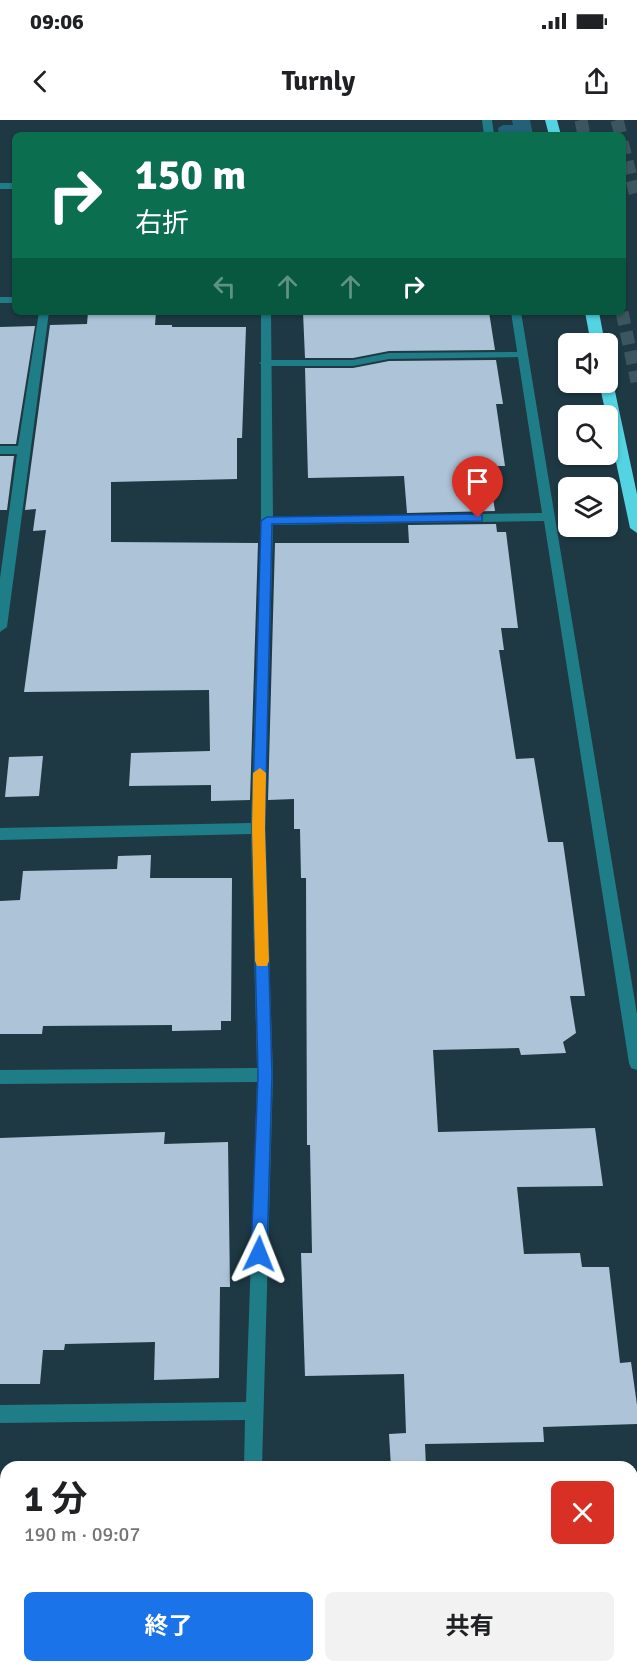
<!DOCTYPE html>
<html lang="ja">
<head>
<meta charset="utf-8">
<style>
  :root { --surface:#fff; --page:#f2f2f2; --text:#202124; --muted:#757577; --accent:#1a73e8 }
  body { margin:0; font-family:Signika,"Noto Sans JP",sans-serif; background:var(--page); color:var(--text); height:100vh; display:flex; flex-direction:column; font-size:22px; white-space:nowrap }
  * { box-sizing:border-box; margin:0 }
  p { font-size:20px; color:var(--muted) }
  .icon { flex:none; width:33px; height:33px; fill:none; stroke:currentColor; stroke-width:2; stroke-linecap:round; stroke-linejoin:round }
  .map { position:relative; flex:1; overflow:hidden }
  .drawer { position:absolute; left:0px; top:1341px; width:638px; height:212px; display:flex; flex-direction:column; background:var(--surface); border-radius:18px 18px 0 0; box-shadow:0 2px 4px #0004 }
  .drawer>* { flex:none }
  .top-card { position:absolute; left:12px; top:12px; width:614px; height:183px; border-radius:9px; box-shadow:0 2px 4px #0004; background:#0b6e4f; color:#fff; overflow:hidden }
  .controls { position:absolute; left:558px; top:213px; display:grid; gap:12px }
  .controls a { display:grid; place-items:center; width:60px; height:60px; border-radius:9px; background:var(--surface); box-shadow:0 2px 4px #0004; font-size:30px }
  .pin { position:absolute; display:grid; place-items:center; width:51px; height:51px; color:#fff; margin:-62px -26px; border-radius:50% 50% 50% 0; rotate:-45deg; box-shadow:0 0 6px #0007 }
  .pin .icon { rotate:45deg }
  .me { position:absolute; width:66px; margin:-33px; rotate:2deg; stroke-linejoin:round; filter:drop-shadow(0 0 4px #0008) }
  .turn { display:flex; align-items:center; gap:21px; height:126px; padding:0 24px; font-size:27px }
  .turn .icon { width:78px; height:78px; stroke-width:2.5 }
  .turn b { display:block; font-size:42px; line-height:51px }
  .lanes { display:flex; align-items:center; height:57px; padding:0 24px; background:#0003; justify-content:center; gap:30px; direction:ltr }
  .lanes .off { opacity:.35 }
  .round { display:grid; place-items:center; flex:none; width:63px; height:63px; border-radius:9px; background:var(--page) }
  .headline { display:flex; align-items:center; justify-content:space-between; height:102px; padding:0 24px }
  h1 { font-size:36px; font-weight:700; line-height:45px }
  .button { display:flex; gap:12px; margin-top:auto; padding:12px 24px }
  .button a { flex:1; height:69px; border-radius:9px; background:var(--accent); color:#fff; font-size:24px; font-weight:700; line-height:69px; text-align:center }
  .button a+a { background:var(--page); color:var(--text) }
  .status { display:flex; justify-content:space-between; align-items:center; height:42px; padding:0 30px; background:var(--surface); direction:ltr }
  .status svg { height:16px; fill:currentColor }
  header { display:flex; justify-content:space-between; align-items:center; height:78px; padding:0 24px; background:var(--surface); font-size:27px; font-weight:700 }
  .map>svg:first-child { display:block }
</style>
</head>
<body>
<div class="status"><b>09:06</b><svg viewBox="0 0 49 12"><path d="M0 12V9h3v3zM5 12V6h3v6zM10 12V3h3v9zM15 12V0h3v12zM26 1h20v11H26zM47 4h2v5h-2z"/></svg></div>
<header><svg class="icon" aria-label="back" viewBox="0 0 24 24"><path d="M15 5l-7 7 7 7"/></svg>Turnly<svg class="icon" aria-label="share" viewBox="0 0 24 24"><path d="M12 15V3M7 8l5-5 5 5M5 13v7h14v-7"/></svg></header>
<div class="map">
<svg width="637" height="1552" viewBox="0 0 637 1552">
  <rect width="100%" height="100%" fill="#1e3944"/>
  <!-- green -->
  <path fill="#216278" d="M512,0H530L533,15H499L498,8L503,5H513Z"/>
  <!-- building -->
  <path fill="#adc4d8" d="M88,192H156L155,205H172V207H246L242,318H237V359L111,362V422L258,423L250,680L211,681V665L129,666L131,633L210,631L209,570L24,572L46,410L33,411L36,389L25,390L50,205L87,204Z
    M303,192H489L495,230L389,231L353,238H305Z
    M35,206L16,324H0V207Z
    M496,240L503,284H496L505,346H488L495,391L407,393L404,356L308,358L305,248H353L389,241Z
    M0,336H14L7,390H0Z
    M496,404L497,412H506L518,508H501L504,530H499L516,639L534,638L548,722H563L585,876H570L576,913L563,922L566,933L521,935L519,928L433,930L438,1012L595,1008L603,1066L517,1067L524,1134L580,1133L582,1147H609L620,1243L631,1242L637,1285V1304L543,1307L544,1322L425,1324L426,1347H391L389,1314L406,1313L404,1254L305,1256L301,1133H312L310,1025H307L306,758H301L300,709H294V679L268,680L275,423H409L408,405Z
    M43,636L39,676L5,677L9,637Z
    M151,735L150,758H232L231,901H221V910L172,911V905L43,906L42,914H0V781L20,780L23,751L117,749L118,736Z
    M165,1012L164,1024L228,1022L230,1167H220L219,1258L154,1260L155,1222L65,1224L64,1230H43L40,1264H0V1018Z"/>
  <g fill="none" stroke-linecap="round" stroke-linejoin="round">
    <!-- highway-tunnel -->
    <path stroke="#3c5660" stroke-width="13" stroke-dasharray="13 7" stroke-linecap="butt" d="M581,0L584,15
      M617,0L621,15
      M622,22L637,80
      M622,192L637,262"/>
    <!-- lane -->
    <path fill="#1f7d88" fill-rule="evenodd" d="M523,232L527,233V237L389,239L353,246H265L259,243L265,240H353L389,233Z"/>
    <!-- street -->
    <path fill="#1f7d88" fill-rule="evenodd" d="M482,0H492L494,15H484Z
      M0,63H15V69H0Z
      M0,177H15V183H0Z
      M39,192H49L7,507L0,512V458L17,334H0V326H18Z
      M261,192H271L273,397L542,393L511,192H521L637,894V950L631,948L629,943L544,401L273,405L265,708L273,955L262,1347H244L245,1300L0,1303V1285L246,1282L257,962L0,964V950L257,948L251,714L0,720V708L251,703L261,401Z
      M240,1546H260V1552H240Z"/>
    <!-- highway -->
    <path fill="#54d3e3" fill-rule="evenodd" d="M545,0H557L561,15H549Z
      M585,192H599L605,224H591Z
      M608,258L613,262L637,374V413L630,408L599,262H608Z"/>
  </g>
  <!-- route -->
  <path fill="#1a73e8" stroke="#114b97" stroke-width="1.5" d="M478,394L482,395V401L272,404L265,708L272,955L267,1134L265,1139L259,1141L253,1139L251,1134L258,955L252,708L261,401L267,397Z"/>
  <!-- slow -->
  <path fill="#f59e0b" d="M260,648L266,653L265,708L269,841L267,846H257L255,841L252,708L253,653Z"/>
</svg>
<div class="controls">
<a><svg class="icon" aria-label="sound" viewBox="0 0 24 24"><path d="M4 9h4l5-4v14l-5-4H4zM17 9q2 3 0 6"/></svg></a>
<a><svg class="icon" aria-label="search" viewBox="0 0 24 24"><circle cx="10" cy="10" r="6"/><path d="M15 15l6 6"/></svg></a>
<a><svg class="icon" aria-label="layers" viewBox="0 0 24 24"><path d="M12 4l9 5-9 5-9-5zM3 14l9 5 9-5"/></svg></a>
</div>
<div class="pin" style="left:478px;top:398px;background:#d93025"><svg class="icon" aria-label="arrive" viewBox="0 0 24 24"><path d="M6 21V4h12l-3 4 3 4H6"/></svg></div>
<svg class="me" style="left:259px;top:1134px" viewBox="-20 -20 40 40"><path d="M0-17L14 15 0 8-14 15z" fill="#1a73e8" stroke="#fff" stroke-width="4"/></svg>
<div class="top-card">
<div class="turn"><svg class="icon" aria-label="right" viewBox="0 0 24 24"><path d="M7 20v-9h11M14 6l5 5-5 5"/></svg><div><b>150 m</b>右折</div></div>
<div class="lanes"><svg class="icon off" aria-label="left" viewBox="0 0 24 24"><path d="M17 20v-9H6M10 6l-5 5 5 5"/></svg><svg class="icon off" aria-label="ahead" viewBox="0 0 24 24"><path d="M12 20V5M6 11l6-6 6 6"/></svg><svg class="icon off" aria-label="ahead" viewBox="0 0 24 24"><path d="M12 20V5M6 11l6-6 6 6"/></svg><svg class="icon" aria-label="right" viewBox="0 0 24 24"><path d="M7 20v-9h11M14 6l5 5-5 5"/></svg></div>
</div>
<section class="drawer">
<div class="headline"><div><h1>1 分</h1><p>190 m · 09:07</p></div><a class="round" style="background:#d93025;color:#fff"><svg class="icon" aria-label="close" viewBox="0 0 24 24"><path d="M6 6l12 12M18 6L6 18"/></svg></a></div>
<div class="button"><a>終了</a><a>共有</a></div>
</section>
</div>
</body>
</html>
